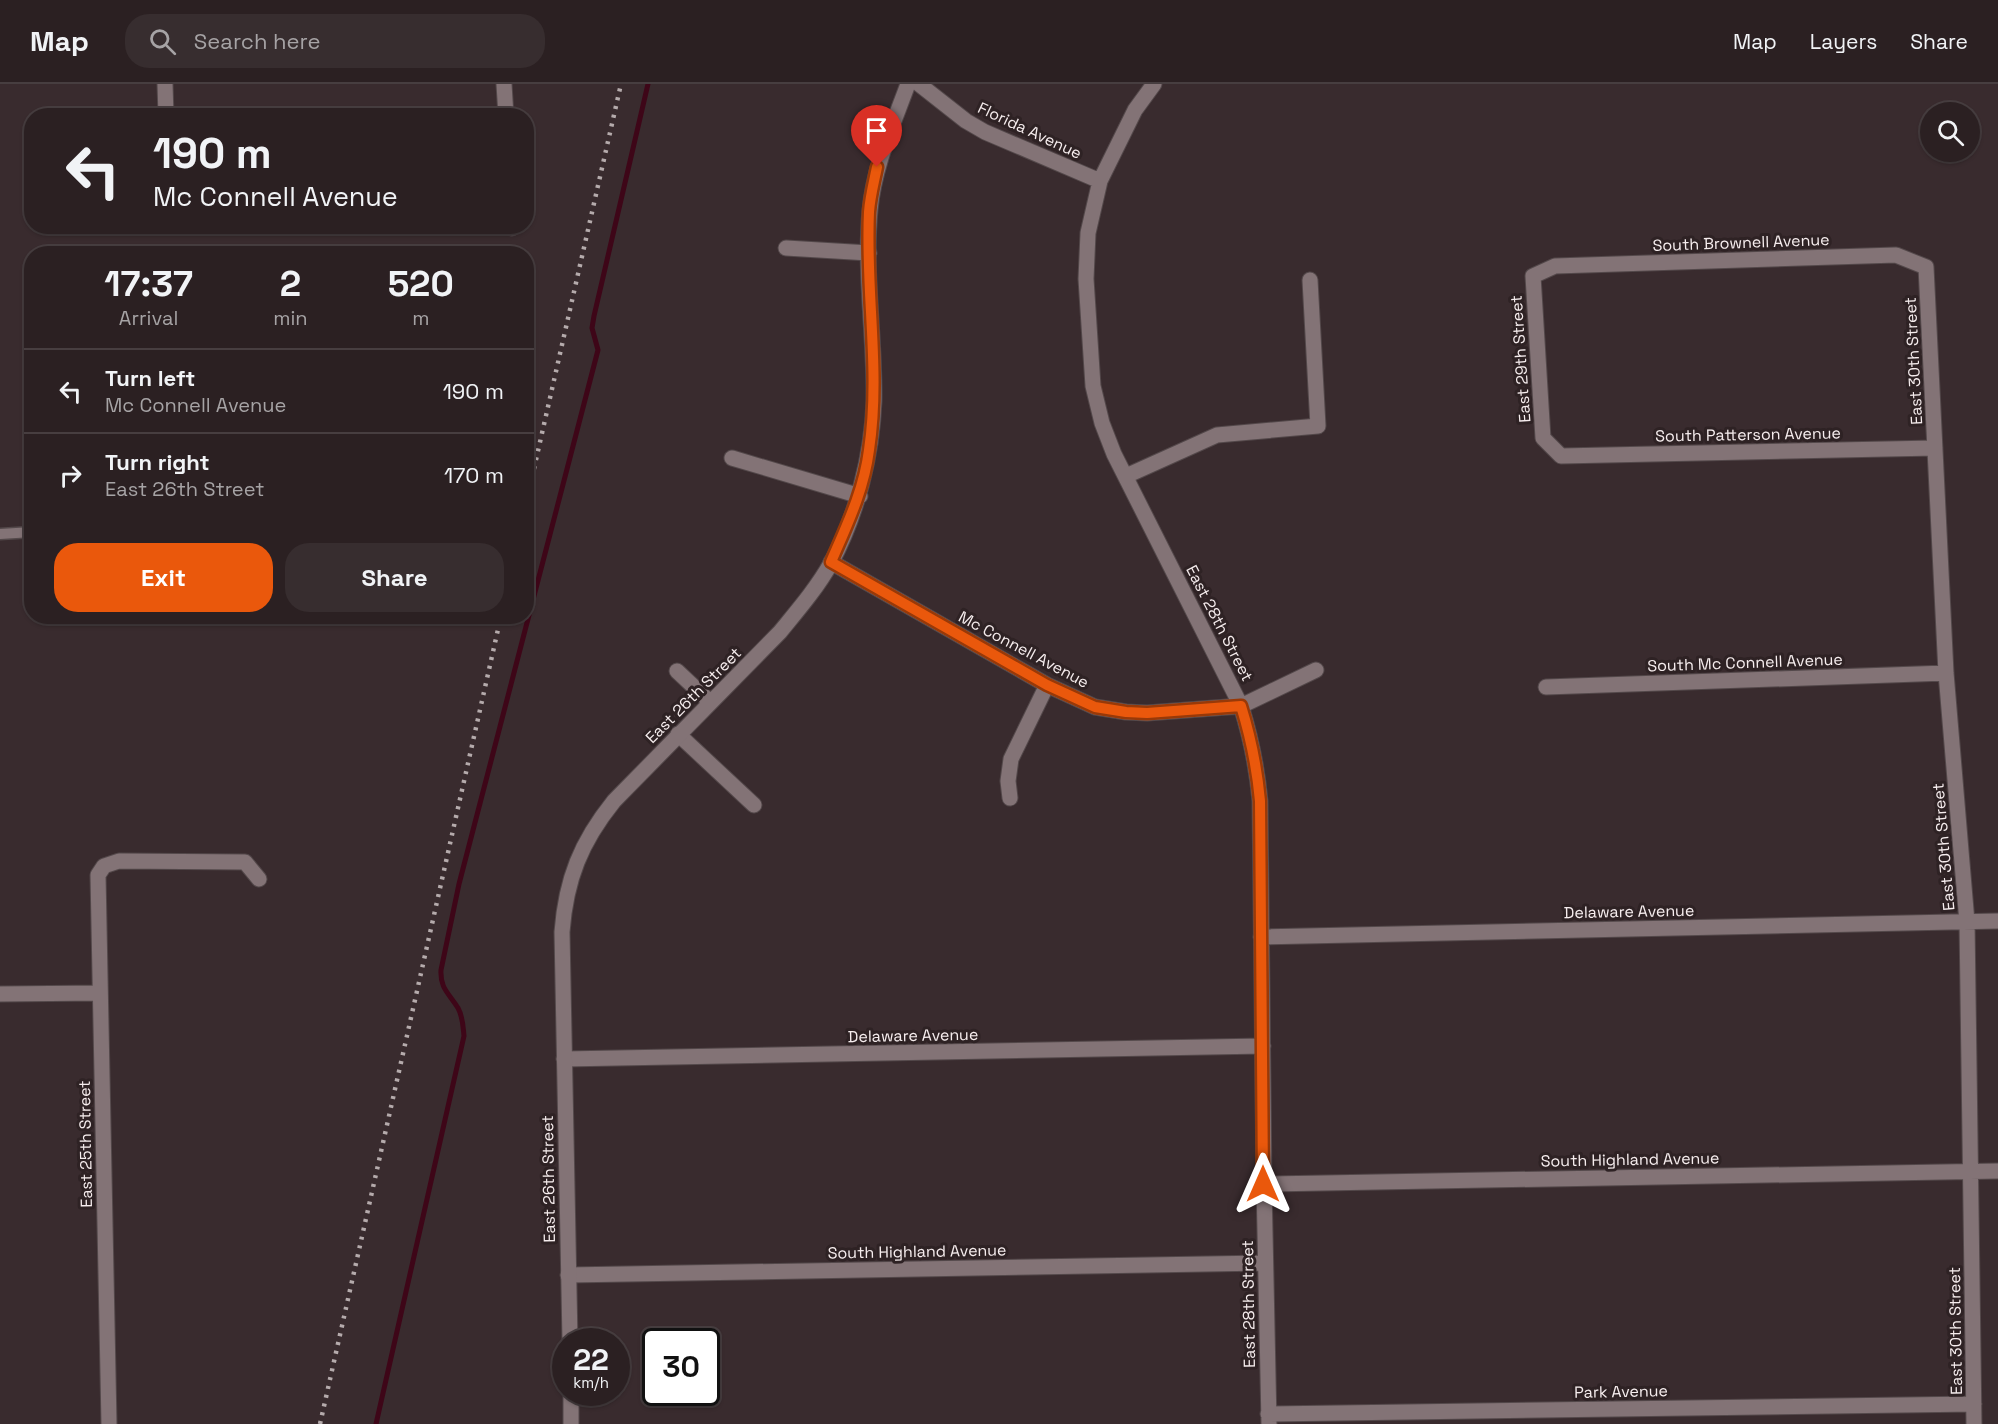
<!DOCTYPE html>
<html lang="en">
<head>
<meta charset="utf-8">
<style>
  :root { --surface:#2b2022; --page:#372d2f; --text:#f1f3f6; --muted:#a6a3a5; --line:#473e40; --accent:#ea580c }
  body { margin:0; font-family:"Space Grotesk",sans-serif; background:var(--page); color:var(--text); height:100vh; display:flex; flex-direction:column; font-size:22px; white-space:nowrap }
  * { box-sizing:border-box; margin:0 }
  p { font-size:20px; color:var(--muted) }
  .icon { flex:none; width:33px; height:33px; fill:none; stroke:currentColor; stroke-width:2; stroke-linecap:round; stroke-linejoin:round }
  .map { position:relative; flex:1; overflow:hidden }
  .details { position:absolute; left:24px; top:162px; width:510px; height:378px; display:flex; flex-direction:column; background:var(--surface); border-radius:24px; box-shadow:0 2px 4px #0004,0 0 0 2px var(--line) }
  .details>* { flex:none }
  .hud { position:absolute; left:24px; top:24px; width:510px; height:126px; border-radius:24px; box-shadow:0 2px 4px #0004,0 0 0 2px var(--line); background:#2b2022; color:var(--text); overflow:hidden }
  .fabs { position:absolute; left:1920px; top:18px; display:grid; gap:12px }
  .fabs a { display:grid; place-items:center; width:60px; height:60px; border-radius:50%; background:var(--surface); box-shadow:0 2px 4px #0004,0 0 0 2px var(--line); font-size:30px }
  .speed { position:absolute; left:552px; top:1244px; display:flex; gap:12px; font-size:30px; font-weight:700; text-align:center }
  .speed>* { display:grid; place-content:center; width:78px; height:78px; border-radius:50%; background:var(--surface); box-shadow:0 2px 4px #0004,0 0 0 2px var(--line); line-height:1 }
  .speed small { font-size:15px; font-weight:400 }
  .speed .limit { border:3px solid #111; border-radius:9px; background:#fff; color:#111 }
  .pin { position:absolute; display:grid; place-items:center; width:51px; height:51px; color:#fff; margin:-62px -26px; border-radius:50% 50% 50% 0; rotate:-45deg; box-shadow:0 0 6px #0007 }
  .pin .icon { rotate:45deg }
  .me { position:absolute; width:66px; margin:-33px; rotate:0deg; stroke-linejoin:round; filter:drop-shadow(0 0 4px #0008) }
  .turn { display:flex; align-items:center; gap:21px; height:126px; padding:0 30px; font-size:27px }
  .turn .icon { width:78px; height:78px; stroke-width:2.5 }
  .turn b { display:block; font-size:42px; line-height:51px }
  .eta { display:flex; justify-content:space-evenly; align-items:center; height:102px; text-align:center }
  .eta b { font-size:36px; font-weight:700; line-height:42px }
  .button { display:flex; gap:12px; margin-top:auto; padding:12px 30px }
  .button a { flex:1; height:69px; border-radius:24px; background:var(--accent); color:#fff; font-size:24px; font-weight:700; line-height:69px; text-align:center }
  .button a+a { background:var(--page); color:var(--text) }
  ul { padding:0; list-style:none }
  li { display:flex; align-items:center; gap:18px; height:84px; padding:0 30px; border-top:2px solid var(--line) }
  li div { flex:1 }
  li b { display:block; font-size:22px }
  li em { font-style:normal }
  header { display:flex; align-items:center; gap:36px; box-sizing:border-box; height:84px; padding:0 30px; background:var(--surface); border-bottom:2px solid var(--line) }
  header strong { font-size:28px }
  nav { display:flex; gap:33px; margin-inline-start:auto; font-size:21px }
  .search { width:420px; height:54px; background:var(--page); display:flex; align-items:center; gap:15px; box-sizing:border-box; padding:0 21px; border-radius:24px; color:var(--muted); font-size:22px }
  .map>svg:first-child { display:block }
</style>
</head>
<body>
<header>
<strong>Map</strong>
<div class="search"><svg class="icon" aria-label="search" viewBox="0 0 24 24"><circle cx="10" cy="10" r="6"/><path d="M15 15l6 6"/></svg>Search here</div>
<nav><a>Map</a><a>Layers</a><a>Share</a></nav>
</header>
<div class="map">
<svg width="1998" height="1340" viewBox="0 0 1998 1340">
  <rect width="100%" height="100%" fill="#392b2e"/>
  <g fill="none" stroke-linecap="round" stroke-linejoin="round">
    <!-- stream -->
    <path stroke="#3e0618" stroke-width="5" d="M376,1340L464,952C463,942 463,933 458,924C449,909 440,905 441,886L459,800L598,266L592,244L594,232L648,0"/>
    <!-- service casing -->
    <g stroke="#53484a" stroke-width="13">
      <path id="service" d="M0,450L32,448"/>
    </g>
    <!-- minor casing -->
    <g stroke="#53484a" stroke-width="17">
      <path id="minor" d="M165,0L166,32
        M504,0L506,32
        M919,0L966,37L985,48L1100,97
        M1154,0L1135,26L1100,97L1088,149L1086,195L1093,302L1102,339L1114,370L1241,622C1251,654 1257,684 1260,717L1264,1100L1269,1340
        M512,142V144
        M786,164L869,169
        M1935,364L1561,372L1543,354L1533,192L1555,182L1896,171L1926,183L1946,589L1967,838L1974,1340
        M732,374L860,412
        M1126,392L1217,351L1318,342L1310,196
        M831,478L1047,601L1095,623L1126,628L1147,629L1241,622L1316,586
        M677,587L710,618
        M1546,603L1946,589
        M678,650L754,721
        M1010,714L1008,697L1011,675L1047,601
        M1261,853L1998,837
        M0,910L100,909
        M564,975L1263,962
        M1264,1100L1998,1087
        M568,1191L1265,1179
        M1268,1330L1974,1320
        M109,1340L98,791L104,782L119,777L245,778L259,795"/>
    </g>
    <!-- tertiary casing -->
    <g stroke="#53484a" stroke-width="17">
      <path id="tertiary" d="M570,1257L562,848C566,795 581,758 614,717L780,548C798,526 817,504 831,479C857,431 872,371 874,317C875,254 864,189 870,126C874,82 893,41 908,0
        M571,1308V1340"/>
    </g>
    <!-- service -->
    <use href="#service" stroke="#837376" stroke-width="10"/>
    <!-- minor -->
    <use href="#minor" stroke="#837376" stroke-width="15"/>
    <!-- tertiary -->
    <use href="#tertiary" stroke="#837376" stroke-width="15"/>
    <!-- rail -->
    <path stroke="#b5abac" stroke-width="4.5" stroke-dasharray="3 6" stroke-linecap="butt" d="M526,420L621,0
      M320,1340L501,532"/>
  </g>
  <g fill="none" stroke-linecap="round" stroke-linejoin="round">
    <!-- route casing -->
    <g stroke="#983908" stroke-width="15">
      <path id="route" d="M877,83C874,98 870,113 869,128C865,207 881,287 869,366C864,406 847,441 831,478L1047,601L1095,623L1126,628L1147,629L1241,622C1251,654 1257,684 1260,717L1263,1100"/>
    </g>
    <!-- route -->
    <use href="#route" stroke="#ea580c" stroke-width="10"/>
  </g>
  <g text-anchor="middle" stroke-width="6" stroke-linejoin="round" paint-order="stroke">
    <!-- street labels -->
    <g font-size="16" fill="#f6edee" stroke="#2e2224">
      <text transform="translate(1030 46) rotate(25)" y="6">Florida Avenue</text>
      <text transform="translate(1741 158) rotate(-2)" y="6">South Brownell Avenue</text>
      <text transform="translate(1520 275) rotate(-94)" y="6">East 29th Street</text>
      <text transform="translate(1913 277) rotate(-93)" y="6">East 30th Street</text>
      <text transform="translate(1748 350) rotate(-1)" y="6">South Patterson Avenue</text>
      <text transform="translate(1220 539) rotate(63)" y="6">East 28th Street</text>
      <text transform="translate(1024 565) rotate(28)" y="6">Mc Connell Avenue</text>
      <text transform="translate(1745 578) rotate(-2)" y="6">South Mc Connell Avenue</text>
      <text transform="translate(693 611) rotate(-45)" y="6">East 26th Street</text>
      <text transform="translate(1943 763) rotate(-95)" y="6">East 30th Street</text>
      <text transform="translate(1629 827) rotate(-1)" y="6">Delaware Avenue</text>
      <text transform="translate(913 951) rotate(-1)" y="6">Delaware Avenue</text>
      <text transform="translate(85 1060) rotate(-91)" y="6">East 25th Street</text>
      <text transform="translate(1630 1075) rotate(-1)" y="6">South Highland Avenue</text>
      <text transform="translate(548 1095) rotate(-91)" y="6">East 26th Street</text>
      <text transform="translate(917 1167) rotate(-1)" y="6">South Highland Avenue</text>
      <text transform="translate(1248 1220) rotate(-91)" y="6">East 28th Street</text>
      <text transform="translate(1955 1247) rotate(-91)" y="6">East 30th Street</text>
      <text transform="translate(1621 1307) rotate(-1)" y="6">Park Avenue</text>
    </g>
  </g>
</svg>
<div class="fabs">
<a><svg class="icon" aria-label="search" viewBox="0 0 24 24"><circle cx="10" cy="10" r="6"/><path d="M15 15l6 6"/></svg></a>
</div>
<div class="speed"><div>22<small>km/h</small></div><div class="limit">30</div></div>
<div class="pin" style="left:877px;top:83px;background:#d93025"><svg class="icon" aria-label="arrive" viewBox="0 0 24 24"><path d="M6 21V4h12l-3 4 3 4H6"/></svg></div>
<svg class="me" style="left:1263px;top:1100px" viewBox="-20 -20 40 40"><path d="M0-17L14 15 0 8-14 15z" fill="#ea580c" stroke="#fff" stroke-width="4"/></svg>
<div class="hud">
<div class="turn"><svg class="icon" aria-label="left" viewBox="0 0 24 24"><path d="M17 20v-9H6M10 6l-5 5 5 5"/></svg><div><b>190 m</b>Mc Connell Avenue</div></div>
</div>
<section class="details">
<div class="eta">
<div><b>17:37</b><p>Arrival</p></div>
<div><b>2</b><p>min</p></div>
<div><b>520</b><p>m</p></div>
</div>
<ul>
<li><svg class="icon" aria-label="left" viewBox="0 0 24 24"><path d="M17 20v-9H6M10 6l-5 5 5 5"/></svg><div><b>Turn left</b><p>Mc Connell Avenue</p></div><em>190 m</em></li>
<li><svg class="icon" aria-label="right" viewBox="0 0 24 24"><path d="M7 20v-9h11M14 6l5 5-5 5"/></svg><div><b>Turn right</b><p>East 26th Street</p></div><em>170 m</em></li>
</ul>
<div class="button"><a>Exit</a><a>Share</a></div>
</section>
</div>
</body>
</html>
